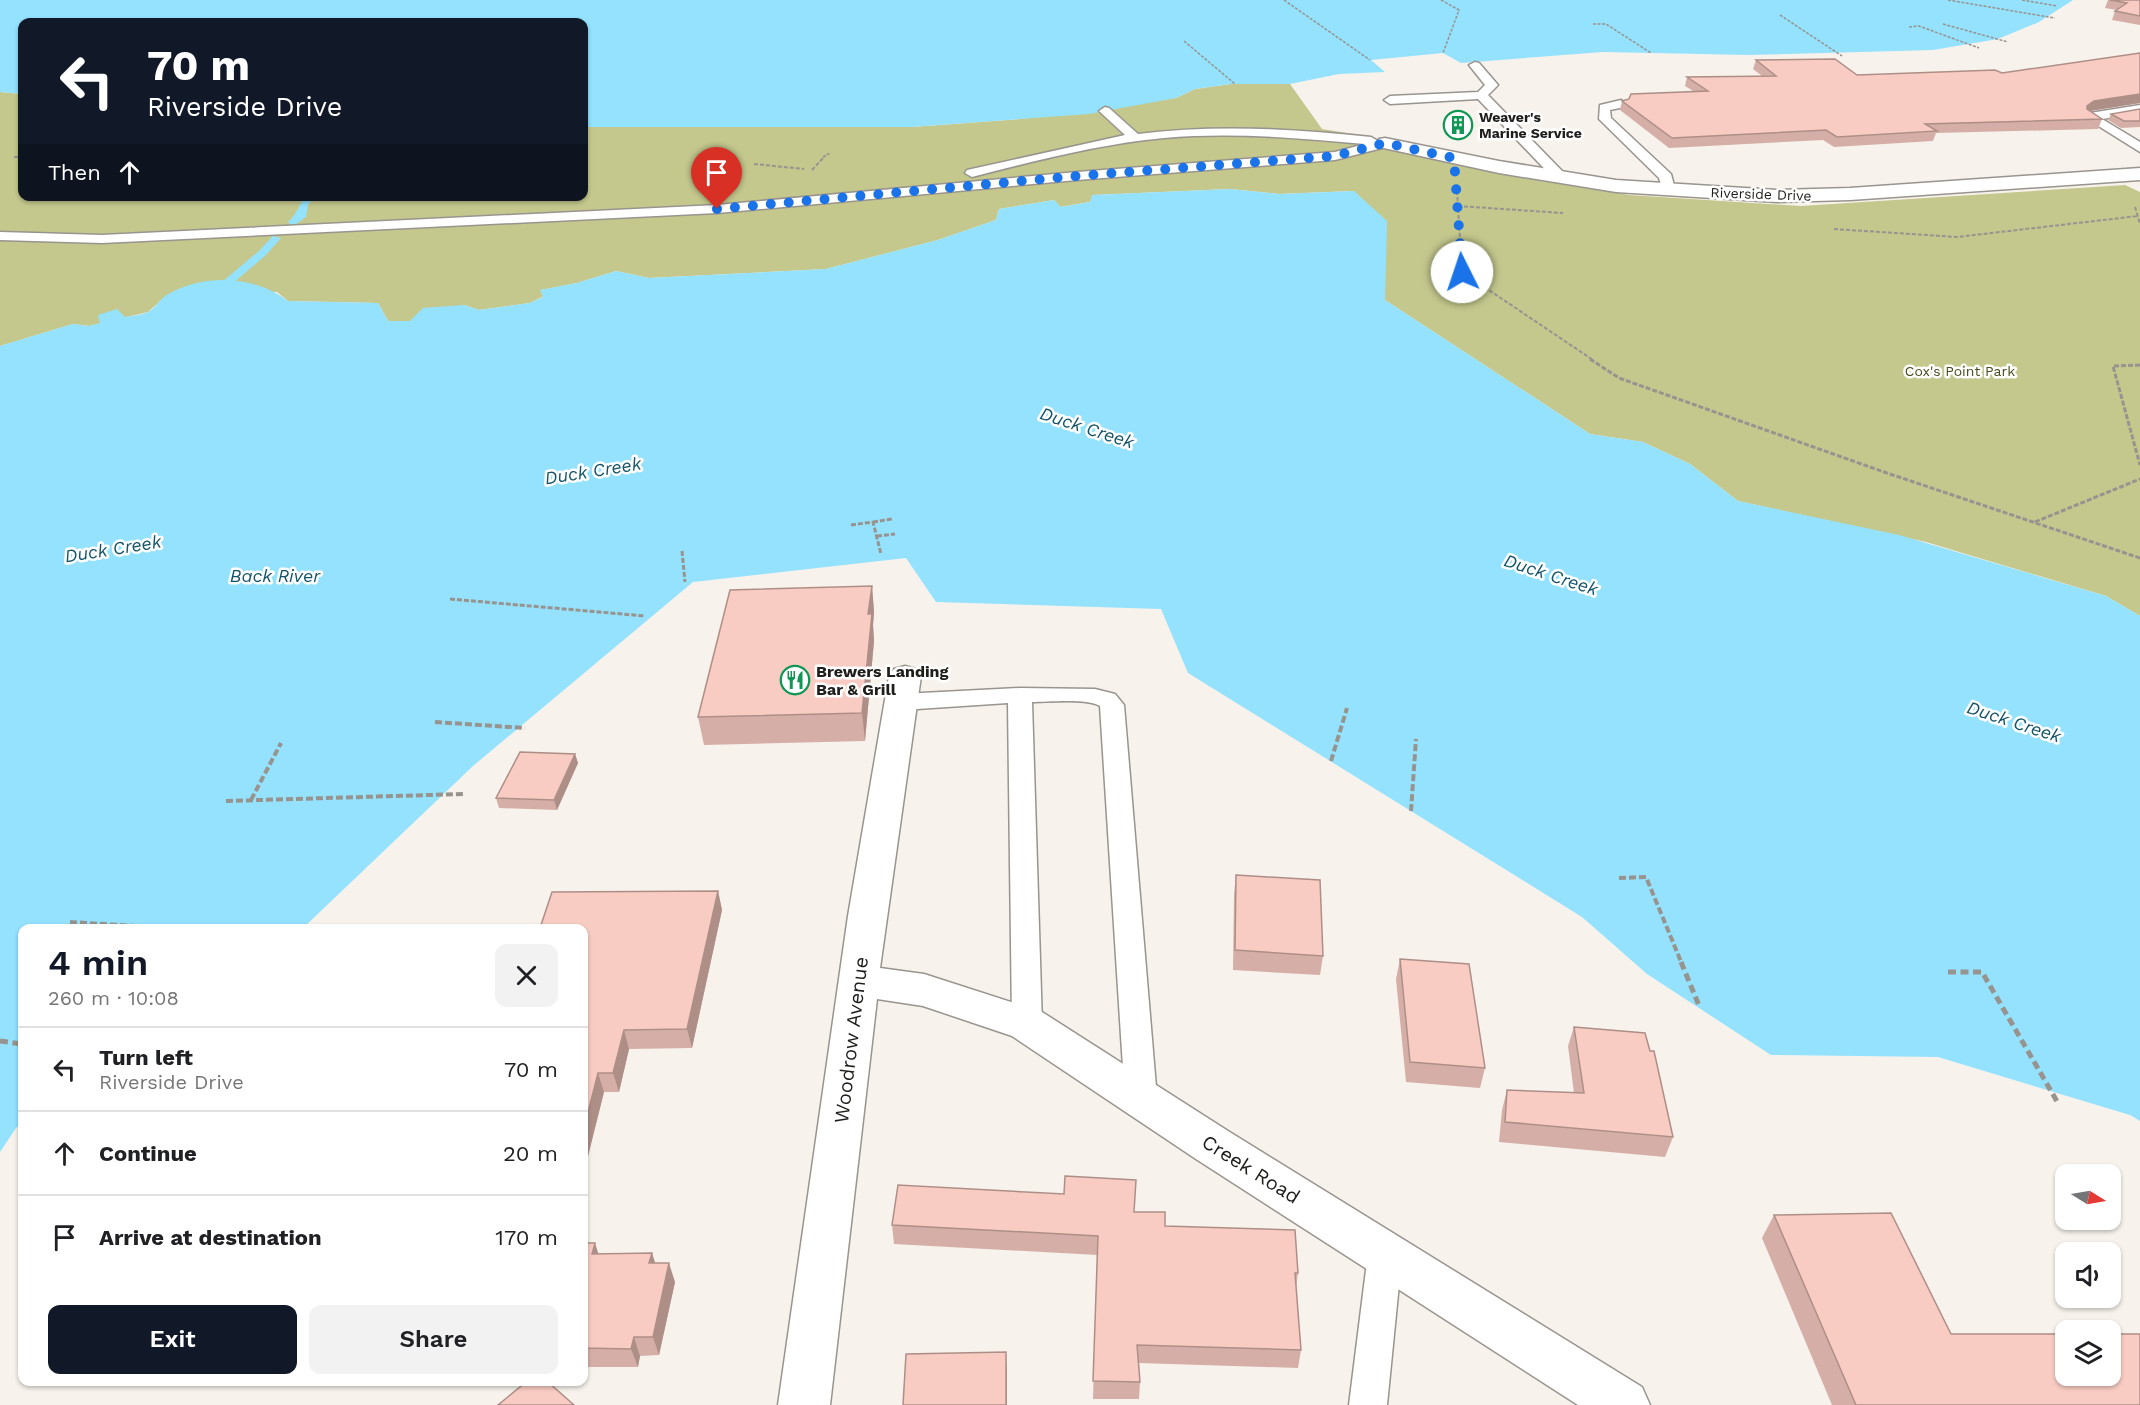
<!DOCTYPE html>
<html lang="en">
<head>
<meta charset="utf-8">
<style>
  :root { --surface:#fff; --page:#f2f2f2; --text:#202124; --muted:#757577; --line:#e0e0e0; --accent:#111827 }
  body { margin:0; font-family:"Work Sans",sans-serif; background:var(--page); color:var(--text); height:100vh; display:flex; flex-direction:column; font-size:22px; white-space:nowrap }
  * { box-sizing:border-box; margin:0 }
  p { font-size:20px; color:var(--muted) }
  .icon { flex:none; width:33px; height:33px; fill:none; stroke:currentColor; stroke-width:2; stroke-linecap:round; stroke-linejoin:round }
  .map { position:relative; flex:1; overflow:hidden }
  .details { position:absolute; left:18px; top:924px; width:570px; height:462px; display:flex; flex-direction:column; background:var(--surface); border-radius:12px; box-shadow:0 2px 4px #0004 }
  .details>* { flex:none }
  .hud { position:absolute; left:18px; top:18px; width:570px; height:183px; border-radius:12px; box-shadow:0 2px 4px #0004; background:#111827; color:#fff; overflow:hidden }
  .needle { width:39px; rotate:101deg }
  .tools { position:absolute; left:2055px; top:1164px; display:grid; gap:12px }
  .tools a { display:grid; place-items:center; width:66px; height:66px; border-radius:12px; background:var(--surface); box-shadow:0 2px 4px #0004; font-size:30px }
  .pin { position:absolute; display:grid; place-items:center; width:51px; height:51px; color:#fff; margin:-62px -26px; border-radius:50% 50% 50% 0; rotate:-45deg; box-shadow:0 0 6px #0007 }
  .pin .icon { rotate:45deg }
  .me { position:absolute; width:66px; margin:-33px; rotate:356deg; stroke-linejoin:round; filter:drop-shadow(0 0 4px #0008) }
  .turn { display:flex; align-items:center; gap:21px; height:126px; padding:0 30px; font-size:27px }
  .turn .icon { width:78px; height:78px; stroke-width:2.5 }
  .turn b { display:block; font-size:42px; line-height:51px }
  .then { display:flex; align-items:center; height:57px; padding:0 30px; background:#0003; gap:12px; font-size:22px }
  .round { display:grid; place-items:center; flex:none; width:63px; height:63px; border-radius:12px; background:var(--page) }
  .headline { display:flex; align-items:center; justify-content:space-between; height:102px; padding:0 30px }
  h1 { font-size:36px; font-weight:600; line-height:45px; color:var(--accent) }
  .action { display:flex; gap:12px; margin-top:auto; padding:12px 30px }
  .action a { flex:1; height:69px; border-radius:12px; background:var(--accent); color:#fff; font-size:24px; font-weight:600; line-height:69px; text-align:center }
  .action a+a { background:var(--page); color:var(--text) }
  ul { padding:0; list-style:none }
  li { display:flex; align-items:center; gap:18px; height:84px; padding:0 30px; border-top:2px solid var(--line) }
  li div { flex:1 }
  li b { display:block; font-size:22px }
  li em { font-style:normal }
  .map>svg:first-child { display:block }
</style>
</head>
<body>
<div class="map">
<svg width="2140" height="1405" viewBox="0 0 2140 1405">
  <rect width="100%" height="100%" fill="#f7f2eb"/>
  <!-- green -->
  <path fill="#c4c88d" d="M1231,84H1290L1322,129L1354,134L1393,150L1629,195L1801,206L2125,185L2140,192V616L2106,596L1926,542L1738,501L1690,464L1643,442L1590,434L1385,300L1354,191L1279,194L1230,189L1093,195L1090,202L1060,207L1054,200L999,209L996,220L938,240L826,269L649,278L616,271L577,283L541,290L544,296L530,303L479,310L464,305L410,321H388L378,303L288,301L277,292L166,296L148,312L89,326L73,324L0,346V92L22,94V196H584V127H912L1021,119L1176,98L1195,89Z"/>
  <!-- water -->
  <path fill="#94e2fe" d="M0,0H2073L2039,22L1998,39L1933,50L1749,55L1603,52L1461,63L1443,53L1371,60L1385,72L1339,74L1290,84H1231L1195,89L1176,98L1089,114L912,127H584V22H22V94L0,92Z
    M1230,189L1279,194L1354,191L1387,221L1385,300L1590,434L1643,442L1690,464L1738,501L1899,535L2106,596L2140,616V1121L2130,1115L1938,1057L1771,1055L1647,974L1582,917L1188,673L1161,609L936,602L906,558L693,582L473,766L303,928H22V1124L16,1128L0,1152V346L73,324L89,326L100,323L98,315L117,309L125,317C132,316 141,315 148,312C154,309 159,301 165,296C202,273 254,275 288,301L378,303L388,321H410L423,308L464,305L479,310L530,303L543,297L540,290L577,283L616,271L649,278L826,269L938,240L996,220L999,209L1054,200L1061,207L1090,202L1092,195Z"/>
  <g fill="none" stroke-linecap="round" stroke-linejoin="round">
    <!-- stream -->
    <path fill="#94e2fe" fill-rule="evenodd" d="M306,196H315L308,205L306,217L296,224H290L288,222C299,212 297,207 306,196Z
      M273,236L281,238L266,255L218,296H210V292L259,251Z"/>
    <!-- service casing -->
    <g stroke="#99948e" stroke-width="3">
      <path id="service" d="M1475,62L1479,63L1498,85L1488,95L1566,175L1568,178L1566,181H1556L1478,99L1390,104L1384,100L1390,96L1478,92L1485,85L1469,65Z
        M1621,100L1627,104L1625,107L1610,110L1611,118L1671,174L1675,189L1673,192H1663L1659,178L1599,119L1600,105Z
        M2140,105V113L2102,119L2140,142V152L2084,117L2090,113Z
        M1105,107L1109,108L1138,134C1216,124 1293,129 1371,137L1378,141L1390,140L1392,143L1390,146L1335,160L1077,180L717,213L102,243L0,240V232L102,235L717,205L1077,172L1335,152L1365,144C1298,138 1231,132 1164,138C1099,144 1035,161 972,177L965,173L967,170L1125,135L1099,111Z
        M1020,688L1095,689L1115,694L1124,705L1157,1099L1152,1108L1141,1112L1130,1108L1125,1099L1100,706C1087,698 1049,702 1032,702L1042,1024L1038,1032L1027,1036L1016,1032L1012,1024L1008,703L902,710L894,707L890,702L894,697L902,694Z
        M1385,1238L1397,1243L1402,1254L1387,1405H1349L1368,1254L1373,1243Z"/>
    </g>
    <!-- minor casing -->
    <g stroke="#99948e" stroke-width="3">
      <path id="minor" d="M905,666L916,669L921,676L880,968L924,974L1042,1012L1228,1131L1642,1387L1650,1405H1578L1196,1159L1012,1036L923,1006L877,999L830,1405H778L848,916L889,676L894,669Z"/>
    </g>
    <!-- tertiary casing -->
    <g stroke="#99948e" stroke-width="3">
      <path id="tertiary" d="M1385,138L1499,161L1616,180L1777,190L1850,188L2140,168V180L1850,200L1777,202L1616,192L1499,173L1379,147L1376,143L1379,139Z"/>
    </g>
    <!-- path-far4 -->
    <path stroke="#97948f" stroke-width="1.5" stroke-dasharray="3 1.5" stroke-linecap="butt" d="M1284,0L1370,60
      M1441,0L1459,10L1443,53
      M1948,0L2055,18
      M2022,0L2057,6
      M1780,15L1842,56
      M1593,24H1606L1651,53
      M1943,24L2008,42
      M1909,27L1919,26L1979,48
      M1184,41L1235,84
      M14,157H22
      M823,157L830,153"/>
    <!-- path-far3 -->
    <path stroke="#97948f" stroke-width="2" stroke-dasharray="4 2" stroke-linecap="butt" d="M14,157H22
      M754,164L804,169
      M812,170L825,156
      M1457,191L1462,272L1593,360
      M1458,206L1563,213
      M2135,207L2140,224
      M1834,229L1957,237L2138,216"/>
    <!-- path-far2 -->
    <path stroke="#97948f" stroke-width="3" stroke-dasharray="5 2" stroke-linecap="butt" d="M1590,359L1619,378L1884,472L2140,558
      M2140,365L2113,366L2140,465
      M873,522L892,519
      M2035,522L2140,479
      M851,525L873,522L881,554
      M877,536L895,534
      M682,551L685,582
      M450,599L645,616"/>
    <!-- path-far1 -->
    <path stroke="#97948f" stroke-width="4" stroke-dasharray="7 3" stroke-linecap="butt" d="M435,722L525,728
      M1331,761L1347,708
      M251,800L281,743
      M226,801L463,794
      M1411,811L1416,739
      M1619,878L1646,877L1682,964
      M70,922L169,928"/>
    <!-- path -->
    <path stroke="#97948f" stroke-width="5" stroke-dasharray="8 4.5" stroke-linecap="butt" d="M1681,962L1700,1008
      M1948,972H1982L2058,1103
      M0,1041L22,1044"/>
    <!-- service -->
    <use href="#service" fill="#fff" fill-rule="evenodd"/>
    <!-- minor -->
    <use href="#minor" fill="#fff" fill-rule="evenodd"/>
    <!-- tertiary -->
    <use href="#tertiary" fill="#fff" fill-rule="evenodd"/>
  </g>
  <!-- wall -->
  <path fill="#d5afa7" d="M2108,0H2140V25L2112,20L2115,11L2117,10L2105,8Z
    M2140,53V103L2090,111L2102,119L2098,129L1936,133L1933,141L1834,147L1823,140L1669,148L1620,110L1622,101L1693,91L1685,86L1687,77L1762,76L1753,69L1756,60L1857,75L2002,73Z
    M2140,109V127L2121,128L2108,120L2111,114Z
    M872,586L874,612L873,625L874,641L865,741L704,745L698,717Z
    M575,754L578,763L557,810L499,808L496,798Z
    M1236,875L1323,956L1320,975L1233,970L1234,894Z
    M718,891L722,910L692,1048L629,1049L619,1092H604L584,1172V928Z
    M1400,959L1485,1068L1480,1088L1406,1082L1396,979Z
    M1574,1027L1673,1137L1665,1157L1499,1142L1502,1110L1507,1090L1574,1093L1568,1046Z
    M1134,1212L1165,1226L1298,1273L1296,1288L1301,1350L1298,1368L1139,1363L1140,1382L1139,1399H1093L1097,1255L894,1244L892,1225Z
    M1774,1215L1951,1334L2140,1405H1832L1762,1238Z
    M584,1243L599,1254L652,1253L655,1263L675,1282L659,1355L640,1356L638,1367H584Z"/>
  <!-- shaded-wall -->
  <path fill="#ae8f88" d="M2140,94V103L2090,111L2083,115L2087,106L2094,101Z
    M872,586L874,612L873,625L874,641L865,741L862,713L868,614Z
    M575,754L578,763L557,810L554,800Z
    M718,891L722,910L692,1048L687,1029Z
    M624,1030L629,1049L619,1092L613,1073Z
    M598,1073L604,1092L584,1172V1128Z
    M595,1243L601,1262L592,1254Z
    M652,1253L658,1272L649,1263Z
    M669,1263L675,1282L659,1355L653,1337Z
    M634,1337L640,1356L638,1367L631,1349Z
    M1006,1352L1007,1371V1405H1006Z"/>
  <!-- building -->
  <path fill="#f8ccc2" stroke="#ae8f88" stroke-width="1.5" d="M2110,0H2140V16L2115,11L2127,3Z
    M2140,53V94L2094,101L2087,106V109L2102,119L1925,124L1937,131L1837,137L1826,130L1672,138L1622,101L1629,99L1631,94L1708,91L1687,77L1776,76L1756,60L1835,59L1857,75L1995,70L2002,73Z
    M2140,109V121H2124L2111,114Z
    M872,586L868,614H872L862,713L698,717L730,590Z
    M520,752L575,754L554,800L496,798Z
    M1236,875L1320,880L1323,956L1235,950Z
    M718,891L687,1029L624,1030L613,1073H598L584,1128V928H540L552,892Z
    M1400,959L1469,964L1485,1068L1410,1062Z
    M1574,1027L1645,1033L1650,1051H1654L1673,1137L1505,1122L1507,1090L1584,1093Z
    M1065,1176L1136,1180L1134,1212H1165V1226L1295,1230L1298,1273H1295L1301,1350L1137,1345L1140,1382L1093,1381L1098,1236L892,1225L898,1185L1064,1194Z
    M1891,1213L1951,1334H2066V1376H2110V1334H2140V1405H1856L1774,1215Z
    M584,1243H595L592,1254L652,1253L649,1263H669L653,1337H634L631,1349L584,1348Z
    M1006,1352V1405H903L906,1354Z
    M526,1382H548L574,1405H498Z"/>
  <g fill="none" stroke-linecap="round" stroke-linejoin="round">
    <!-- route -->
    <path stroke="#1a73e8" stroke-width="10" stroke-dasharray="0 18" d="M717,209L1077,176L1335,156L1385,143L1454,158L1462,272"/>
  </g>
  <!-- icons -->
  <defs>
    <g id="building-ring" transform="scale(1.5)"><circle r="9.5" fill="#fff" stroke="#109655" stroke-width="1.5"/><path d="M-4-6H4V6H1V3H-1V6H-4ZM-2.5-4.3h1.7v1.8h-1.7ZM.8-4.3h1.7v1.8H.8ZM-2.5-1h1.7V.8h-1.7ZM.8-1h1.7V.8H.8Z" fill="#109655"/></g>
    <g id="restaurant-ring" transform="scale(1.5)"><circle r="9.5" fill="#fff" stroke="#109655" stroke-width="1.5"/><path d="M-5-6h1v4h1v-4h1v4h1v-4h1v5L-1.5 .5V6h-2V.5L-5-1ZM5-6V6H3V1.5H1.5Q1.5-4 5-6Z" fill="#109655"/></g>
  </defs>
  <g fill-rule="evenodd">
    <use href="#building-ring" x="1458" y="125"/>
    <use href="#restaurant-ring" x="795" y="680"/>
  </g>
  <g text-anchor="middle" stroke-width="5" stroke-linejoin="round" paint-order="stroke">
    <!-- far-poi labels -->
    <g font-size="14" font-weight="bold" fill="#1f1e1b" stroke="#fff" text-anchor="start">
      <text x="1479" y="122">Weaver's<tspan x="1479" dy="16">Marine Service</tspan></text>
    </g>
    <!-- far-street labels -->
    <g font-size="14" fill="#1f1e1b" stroke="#fff">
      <text transform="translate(1761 194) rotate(2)" y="5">Riverside Drive</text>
    </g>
    <!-- far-park labels -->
    <g font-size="14" fill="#4a4c1b" stroke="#fff">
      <text x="1960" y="376">Cox's Point Park</text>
    </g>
    <!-- poi labels -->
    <g font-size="16" font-weight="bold" fill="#1f1e1b" stroke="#fff" text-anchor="start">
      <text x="816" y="677">Brewers Landing<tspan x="816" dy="18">Bar &amp; Grill</tspan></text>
    </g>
    <!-- water labels -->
    <g font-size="18" font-style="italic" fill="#145468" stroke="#fff">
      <text transform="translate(1087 428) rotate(18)" y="6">Duck Creek</text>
      <text transform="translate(593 471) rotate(-9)" y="6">Duck Creek</text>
      <text transform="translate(113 549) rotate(-9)" y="6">Duck Creek</text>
      <text transform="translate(1551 575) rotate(18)" y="6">Duck Creek</text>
      <text x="275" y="582">Back River</text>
      <text transform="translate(2014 722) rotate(18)" y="6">Duck Creek</text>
    </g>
    <!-- near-street labels -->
    <g font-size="20" fill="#1f1e1b" stroke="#fff">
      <text transform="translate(851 1040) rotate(-83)" y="7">Woodrow Avenue</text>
      <text transform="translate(1251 1169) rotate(32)" y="7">Creek Road</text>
    </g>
  </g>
</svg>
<div class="tools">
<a><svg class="needle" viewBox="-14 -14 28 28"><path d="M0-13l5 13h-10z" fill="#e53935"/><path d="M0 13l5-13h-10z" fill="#757577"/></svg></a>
<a><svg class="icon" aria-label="sound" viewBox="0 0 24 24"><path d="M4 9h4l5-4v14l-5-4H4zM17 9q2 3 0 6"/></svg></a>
<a><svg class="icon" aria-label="layers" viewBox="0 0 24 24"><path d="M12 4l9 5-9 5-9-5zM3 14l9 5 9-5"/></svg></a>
</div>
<div class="pin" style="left:717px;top:209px;background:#d93025"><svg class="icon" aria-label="arrive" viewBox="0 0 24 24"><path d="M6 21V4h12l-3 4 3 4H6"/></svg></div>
<svg class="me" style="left:1462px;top:272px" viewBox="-20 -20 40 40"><circle r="19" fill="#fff"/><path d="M0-13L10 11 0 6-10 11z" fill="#1a73e8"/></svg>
<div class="hud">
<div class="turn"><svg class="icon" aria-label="left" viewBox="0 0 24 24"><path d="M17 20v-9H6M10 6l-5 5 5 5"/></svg><div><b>70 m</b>Riverside Drive</div></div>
<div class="then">Then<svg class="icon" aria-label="ahead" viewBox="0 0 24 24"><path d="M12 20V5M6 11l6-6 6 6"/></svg></div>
</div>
<section class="details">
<div class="headline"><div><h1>4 min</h1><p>260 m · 10:08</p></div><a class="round"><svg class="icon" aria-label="close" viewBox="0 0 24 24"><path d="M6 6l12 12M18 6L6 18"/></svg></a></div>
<ul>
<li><svg class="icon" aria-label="left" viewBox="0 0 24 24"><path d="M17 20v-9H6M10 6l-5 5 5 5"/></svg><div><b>Turn left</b><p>Riverside Drive</p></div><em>70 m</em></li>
<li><svg class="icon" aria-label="ahead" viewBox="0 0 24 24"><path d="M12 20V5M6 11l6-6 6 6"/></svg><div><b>Continue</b></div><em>20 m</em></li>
<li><svg class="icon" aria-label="arrive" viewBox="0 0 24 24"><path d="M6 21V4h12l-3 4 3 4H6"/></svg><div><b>Arrive at destination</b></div><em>170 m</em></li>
</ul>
<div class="action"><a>Exit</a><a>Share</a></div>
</section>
</div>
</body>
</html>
